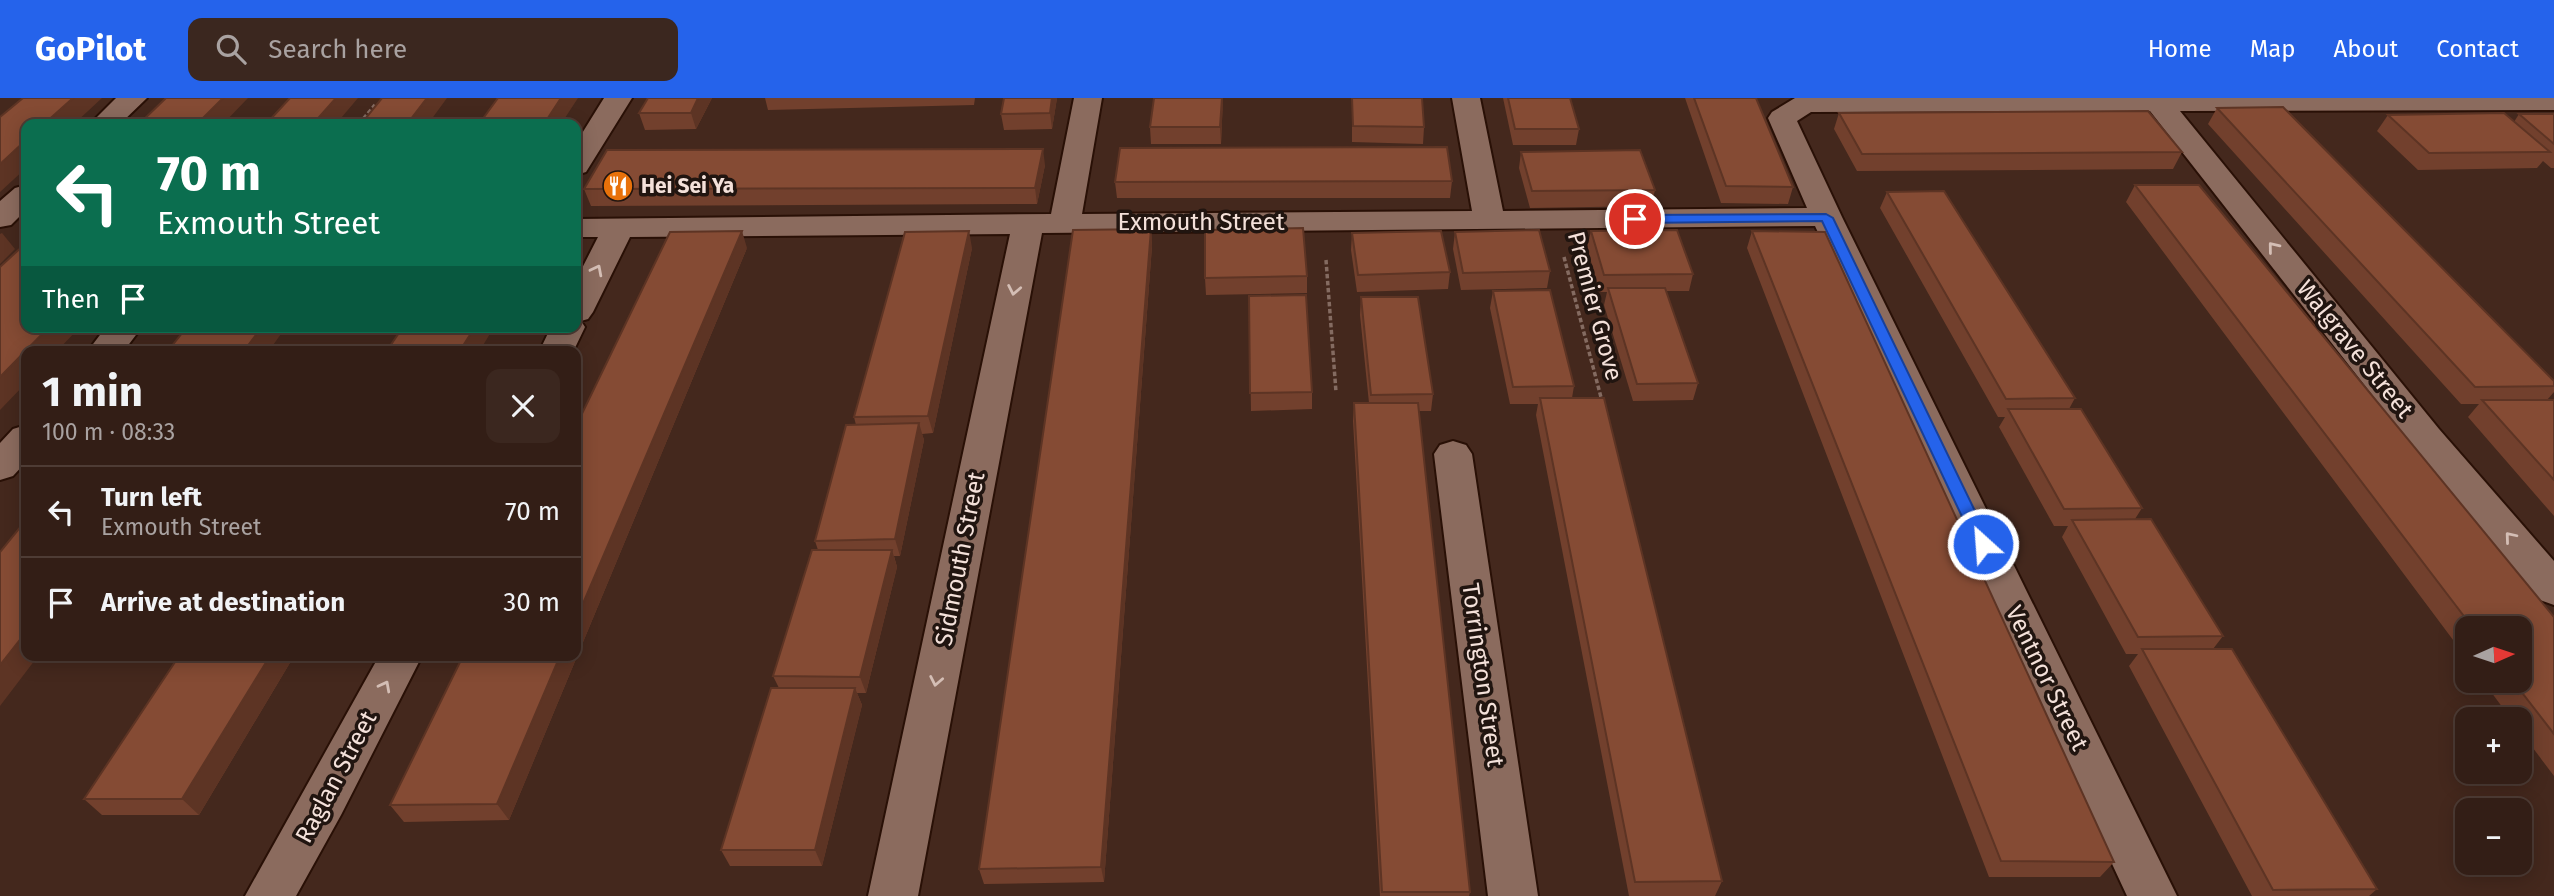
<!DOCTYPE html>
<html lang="en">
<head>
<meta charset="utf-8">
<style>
  :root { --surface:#331e16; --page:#3b271f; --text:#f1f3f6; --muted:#a9a2a1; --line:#4e3c35; --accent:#2563eb }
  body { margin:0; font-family:"Fira Sans",sans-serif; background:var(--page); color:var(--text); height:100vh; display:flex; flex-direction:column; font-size:26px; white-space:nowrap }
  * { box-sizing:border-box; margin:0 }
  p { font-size:23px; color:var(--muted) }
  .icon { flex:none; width:38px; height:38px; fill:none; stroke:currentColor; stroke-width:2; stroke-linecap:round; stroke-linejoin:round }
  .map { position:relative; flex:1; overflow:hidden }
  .side { position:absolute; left:21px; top:248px; width:560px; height:315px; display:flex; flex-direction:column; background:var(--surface); border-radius:14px; box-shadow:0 4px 18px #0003,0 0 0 2px var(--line) }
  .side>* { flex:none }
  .hud { position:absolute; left:21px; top:21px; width:560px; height:214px; border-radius:14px; box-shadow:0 4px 18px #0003,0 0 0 2px var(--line); background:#0b6e4f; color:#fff; overflow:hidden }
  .needle { width:46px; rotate:87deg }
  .controls { position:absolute; left:2455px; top:518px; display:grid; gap:14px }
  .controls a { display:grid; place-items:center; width:77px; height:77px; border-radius:14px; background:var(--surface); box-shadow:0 4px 18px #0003,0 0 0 2px var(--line); font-size:35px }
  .pin { position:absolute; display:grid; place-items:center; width:60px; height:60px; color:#fff; margin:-30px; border:4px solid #fff; border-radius:50%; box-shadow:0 2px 7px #0007 }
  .me { position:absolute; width:77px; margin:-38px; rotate:334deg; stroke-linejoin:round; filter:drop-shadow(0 0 5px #0008) }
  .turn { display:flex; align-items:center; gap:24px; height:147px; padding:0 21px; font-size:32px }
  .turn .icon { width:91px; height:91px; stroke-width:2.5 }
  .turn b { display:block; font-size:49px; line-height:60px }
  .then { display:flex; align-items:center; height:66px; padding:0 21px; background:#0003; gap:14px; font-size:26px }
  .round { display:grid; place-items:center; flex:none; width:74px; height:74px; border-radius:14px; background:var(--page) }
  .head { display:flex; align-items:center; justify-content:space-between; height:119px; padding:0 21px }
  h1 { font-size:42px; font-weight:700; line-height:52px }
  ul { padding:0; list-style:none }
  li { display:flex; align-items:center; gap:21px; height:91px; padding:0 21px; border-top:2px solid var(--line) }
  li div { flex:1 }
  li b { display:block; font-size:26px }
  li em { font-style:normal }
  header { display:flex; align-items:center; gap:42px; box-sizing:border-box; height:98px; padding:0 35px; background:var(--accent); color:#fff }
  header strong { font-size:33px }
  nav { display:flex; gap:38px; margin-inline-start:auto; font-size:24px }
  .search { width:490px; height:63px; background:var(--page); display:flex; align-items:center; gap:18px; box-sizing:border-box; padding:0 24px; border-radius:14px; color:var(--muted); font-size:26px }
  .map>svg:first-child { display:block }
</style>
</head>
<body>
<header>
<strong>GoPilot</strong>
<div class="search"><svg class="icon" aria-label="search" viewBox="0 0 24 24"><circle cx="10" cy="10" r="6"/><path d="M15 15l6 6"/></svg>Search here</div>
<nav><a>Home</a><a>Map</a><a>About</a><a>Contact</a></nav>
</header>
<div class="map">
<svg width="2554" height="798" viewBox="0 0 2554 798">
  <rect width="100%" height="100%" fill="#44281d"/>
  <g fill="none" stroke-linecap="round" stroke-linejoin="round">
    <!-- street casing -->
    <g stroke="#291006" stroke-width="4">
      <path id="street" d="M116,0H147L120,26H90Z
        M604,0H632L586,74L576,77V45Z
        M1074,0H1102L1082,116L1472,113L1452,0H1480L1503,113L1807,110L1768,20L1772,14L1795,0H2554V12L2180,13L2439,331L2554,463V507L2540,502L2413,349L2150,13L1811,14L1797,23L1842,119L2177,798H2127L1815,128L1042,135L918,798H868L1010,136L630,139L593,214L588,221L581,223L585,229L573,254H539L551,229H576V182L598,139H576V121L1051,116Z
        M26,87V112L11,127L0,129V103L15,90Z
        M106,229H142L123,254H87Z
        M26,327V364L13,378L0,382V345L13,331Z
        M1453,343L1466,347L1472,356L1538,798H1488L1434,356L1440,347Z
        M379,558H422L341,717L296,798H245Z"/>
    </g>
    <!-- path -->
    <path stroke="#846b61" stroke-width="3.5" stroke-dasharray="4.5 2.5" stroke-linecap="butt" d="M359,26L375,7
      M1564,159L1602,303
      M1326,162L1336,294"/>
    <!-- street -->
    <use href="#street" fill="#8b6b5e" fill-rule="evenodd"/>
  </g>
  <!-- wall -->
  <path fill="#72402d" d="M648,0H712L696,31L645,32L639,15Z
    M765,0H975L974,7L768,12Z
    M1057,0L1052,31L1004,32L1001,16Z
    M1223,0L1221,46H1151L1150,29Z
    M1352,0H1422L1424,29L1423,46L1352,44Z
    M1503,0H1570L1579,31L1576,47H1513Z
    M1685,0H1756L1793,89L1788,106L1721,105Z
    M2217,10L2554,283V294L2547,302H2554V418L2468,319L2479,306H2461L2208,26Z
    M1839,15L2182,54L2173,71L1857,73L1834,31Z
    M2519,16H2554V70H2551L2543,63L2537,70L2418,72L2377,33L2388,17L2514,24Z
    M1521,54L1655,92L1651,108L1530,110L1519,70Z
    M1045,67L1037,106L591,108L584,91Z
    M1452,83L1450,100H1117L1115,84Z
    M2135,87L2554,519V678L2520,633V621H2511L2483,583H2520V530H2468V562L2126,104Z
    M1887,94L2075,300L2069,311L2142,410L2135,421L2223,538L2213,551L2377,791L2369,798H2252L2129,568L2138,556H2126L2062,439L2068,428H2054L1999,329L2005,319H1998L1880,110Z
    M1151,131L1152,148L1104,784L984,786L979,771Z
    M1591,133L1693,176L1689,193H1666L1698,285L1693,302L1633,303L1604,207L1607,194H1600L1587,150Z
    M1752,133L2114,764L2100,779H1989L1747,150Z
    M1455,134L1550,173L1547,190L1461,192L1453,151Z
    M1352,135L1450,174L1448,191L1357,194L1351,152Z
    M747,150L509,722L404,724L390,707Z
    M972,150L933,335L922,336L924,342L900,458H894L897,469L866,595H857L862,607L822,768H730L721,752L779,590L773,578L818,452L815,443L856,327L854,319Z
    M1307,178V195L1206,197L1205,180Z
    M1493,193L1574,288L1572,300L1722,783L1715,798H1629L1536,317L1538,306H1510L1490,210Z
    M1249,198L1312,294V311L1251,313Z
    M1361,199L1433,296L1431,313H1419L1470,794L1469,798H1380L1353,323L1354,305H1369L1360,217Z
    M179,558H294L199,717H102L84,701Z"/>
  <!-- shaded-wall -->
  <path fill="#5d3424" d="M73,0H102L74,26H44Z
    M223,0H248L223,26H197Z
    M336,0H358L336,26H313Z
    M427,0H447L428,26H407Z
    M561,0H578L561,26H544Z
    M698,0H712L696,31L691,15Z
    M1052,0H1057L1052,31L1050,15Z
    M1222,0H1223L1221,46L1220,29Z
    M26,42V70L0,94V66Z
    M1043,51L1045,67L1037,106L1035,90Z
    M1151,131L1152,148L1104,784L1101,769Z
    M742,133L747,150L509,722L497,706L560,558H576V522Z
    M969,133L972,150L933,335L928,318Z
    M2,135L15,151L0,166V136Z
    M49,229H80L56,254H26V285L0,312V279Z
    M262,229H286L268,254H243Z
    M475,229H494L479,254H459Z
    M919,325L924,342L900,458L895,441Z
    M892,452L897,469L866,595L860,579Z
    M26,534V558H38L0,608V567Z
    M270,558H294L199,717L182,701Z
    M855,590L862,607L822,768L815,752Z"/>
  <!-- building -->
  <path fill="#854b34" stroke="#5d3424" stroke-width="2" d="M23,0H73L44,26H26V42L0,66V19Z
    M166,0H223L197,26H139Z
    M290,0H336L313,26H266Z
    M382,0H427L407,26H361Z
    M498,0H561L544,26H479Z
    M648,0H698L691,15H639Z
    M1004,0H1052L1050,15L1001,16Z
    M1154,0H1222L1220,29H1150Z
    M1352,0H1422L1424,29L1353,28Z
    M1508,0H1570L1579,31H1515Z
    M1694,0H1756L1793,89L1726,88Z
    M2283,9L2554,283V288L2475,289L2217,10Z
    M2148,13L2182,54L1862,56L1839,15Z
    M2504,15L2550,54L2429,55L2388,17Z
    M2519,16H2554V46Z
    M1447,49L1452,83L1115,84L1120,50Z
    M1043,51L1035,90L584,91L607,52Z
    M1640,52L1655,92L1532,93L1521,54Z
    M2135,87H2199L2554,519V636L2513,583H2520V530H2473Z
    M1944,93L2075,300L2006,301L1887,94Z
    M1303,130L1307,178L1205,180V132Z
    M1151,131L1101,769L979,771L1073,132Z
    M1539,132L1550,173L1463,175L1455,134Z
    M1677,132L1693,176L1604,177L1591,133Z
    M742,133L576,522V328L670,134Z
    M969,133L928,318L854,319L905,134Z
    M1441,133L1450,174L1358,177L1352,135Z
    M1752,133L1825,134L2114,764L2001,763Z
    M26,145V229H49L0,279V169Z
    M1608,190H1665L1698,285L1637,286Z
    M1550,192L1574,288L1513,289L1493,193Z
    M1306,197L1312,294L1250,295L1249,198Z
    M1361,199H1418L1433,296L1371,297Z
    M187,229H262L243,254H167Z
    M403,229H475L459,254H386Z
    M1540,300H1604L1722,783L1635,784Z
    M2482,302H2554V382Z
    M1354,305H1418L1470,794H1382Z
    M2008,311H2081L2142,410L2064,411Z
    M919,325L895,441L815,443L846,327Z
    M2151,421L2223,538L2138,539L2072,422Z
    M26,422V534L0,567V454Z
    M812,452H892L860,579L773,578Z
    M2142,551H2232L2377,791L2273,792Z
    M179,558H270L182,701H84Z
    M463,558H560L497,706L390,707Z
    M771,590H855L815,752H721Z"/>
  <!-- one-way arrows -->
  <defs><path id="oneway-chevron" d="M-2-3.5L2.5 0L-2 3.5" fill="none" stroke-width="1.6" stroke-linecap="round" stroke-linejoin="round" transform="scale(1.75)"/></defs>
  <g stroke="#d4beb5">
    <use href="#oneway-chevron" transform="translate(2273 149) rotate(-129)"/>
    <use href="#oneway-chevron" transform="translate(597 172) rotate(-63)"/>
    <use href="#oneway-chevron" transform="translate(1014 192) rotate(101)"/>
    <use href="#oneway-chevron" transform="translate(2510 439) rotate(-130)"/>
    <use href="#oneway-chevron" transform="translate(936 583) rotate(101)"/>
    <use href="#oneway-chevron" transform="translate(385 588) rotate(-62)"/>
  </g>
  <!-- route -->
  <path fill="#2563eb" stroke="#184099" stroke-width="2" d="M1826,116L1833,120L1991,446L1989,451H1977L1975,446L1822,123L1635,125L1629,121L1635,117Z"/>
  <!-- icons -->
  <defs>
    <g id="restaurant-disc" transform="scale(1.575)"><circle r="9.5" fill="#e8710a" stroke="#211510"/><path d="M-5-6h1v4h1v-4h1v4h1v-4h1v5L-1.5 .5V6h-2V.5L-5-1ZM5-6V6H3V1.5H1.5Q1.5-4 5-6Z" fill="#fff"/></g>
  </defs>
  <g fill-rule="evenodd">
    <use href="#restaurant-disc" x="618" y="88"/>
  </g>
  <g text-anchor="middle" stroke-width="7" stroke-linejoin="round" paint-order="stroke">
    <!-- far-poi labels -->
    <g font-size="21" font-weight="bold" fill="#f4e1da" stroke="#211510" text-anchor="start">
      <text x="641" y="95">Hei Sei Ya</text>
    </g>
    <!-- street labels -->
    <g font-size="24" fill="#f4e1da" stroke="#211510">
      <text x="1201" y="132">Exmouth Street</text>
      <text transform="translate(1595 208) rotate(75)" y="8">Premier Grove</text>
      <text transform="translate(2355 251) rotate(51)" y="8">Walgrave Street</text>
      <text transform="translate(960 461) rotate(-79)" y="8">Sidmouth Street</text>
      <text transform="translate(1483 577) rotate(82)" y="8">Torrington Street</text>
      <text transform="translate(2047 580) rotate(64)" y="8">Ventnor Street</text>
      <text transform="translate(336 679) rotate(-62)" y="8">Raglan Street</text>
    </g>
  </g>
</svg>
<div class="controls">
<a><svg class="needle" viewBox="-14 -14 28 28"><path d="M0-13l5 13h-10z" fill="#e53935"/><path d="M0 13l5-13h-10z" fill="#a9a2a1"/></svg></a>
<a>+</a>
<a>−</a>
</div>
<div class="pin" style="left:1635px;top:121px;background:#d93025"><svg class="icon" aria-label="arrive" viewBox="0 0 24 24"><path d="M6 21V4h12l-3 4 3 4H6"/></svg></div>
<svg class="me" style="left:1983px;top:446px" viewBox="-20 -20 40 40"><circle r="17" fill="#2563eb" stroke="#fff" stroke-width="3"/><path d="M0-11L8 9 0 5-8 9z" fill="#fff"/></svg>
<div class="hud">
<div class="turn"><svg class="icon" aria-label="left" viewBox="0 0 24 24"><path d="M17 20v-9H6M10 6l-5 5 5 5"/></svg><div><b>70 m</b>Exmouth Street</div></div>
<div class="then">Then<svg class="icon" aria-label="arrive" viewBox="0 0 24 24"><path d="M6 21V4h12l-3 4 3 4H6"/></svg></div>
</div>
<section class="side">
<div class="head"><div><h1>1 min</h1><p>100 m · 08:33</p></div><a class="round"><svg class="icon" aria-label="close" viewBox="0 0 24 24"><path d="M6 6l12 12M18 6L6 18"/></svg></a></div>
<ul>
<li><svg class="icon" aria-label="left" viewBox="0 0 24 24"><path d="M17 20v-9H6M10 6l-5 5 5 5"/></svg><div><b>Turn left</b><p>Exmouth Street</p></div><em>70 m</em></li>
<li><svg class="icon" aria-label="arrive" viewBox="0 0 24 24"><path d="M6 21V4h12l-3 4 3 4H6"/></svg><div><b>Arrive at destination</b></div><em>30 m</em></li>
</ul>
</section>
</div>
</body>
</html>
